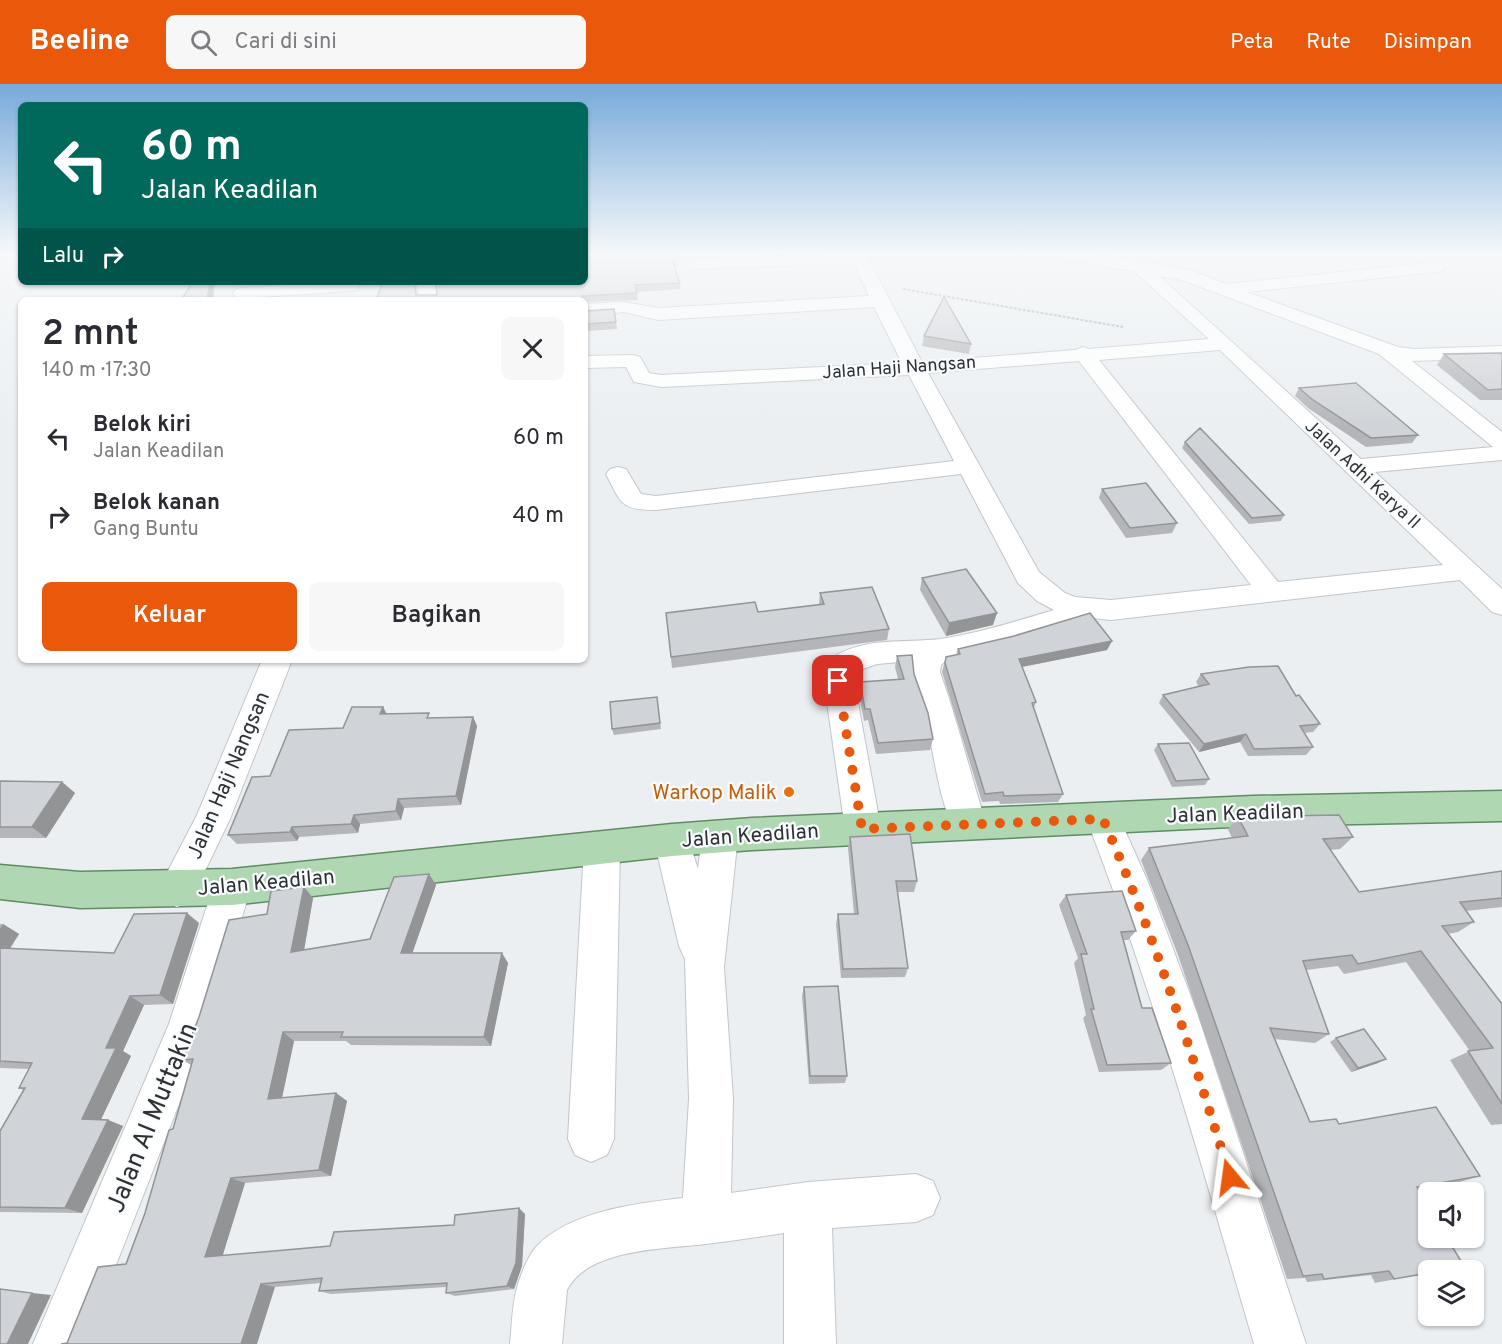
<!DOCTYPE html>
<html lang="id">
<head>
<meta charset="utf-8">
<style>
  :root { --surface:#fff; --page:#f7f7f7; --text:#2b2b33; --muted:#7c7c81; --accent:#ea580c }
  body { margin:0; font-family:Overpass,sans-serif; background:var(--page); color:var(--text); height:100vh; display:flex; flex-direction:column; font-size:22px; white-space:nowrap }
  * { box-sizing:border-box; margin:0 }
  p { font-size:20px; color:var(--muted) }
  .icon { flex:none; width:33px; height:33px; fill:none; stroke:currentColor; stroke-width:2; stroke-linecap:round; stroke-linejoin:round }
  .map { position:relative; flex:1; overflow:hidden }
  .drawer { position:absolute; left:18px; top:213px; width:570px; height:366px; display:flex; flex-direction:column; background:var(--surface); border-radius:9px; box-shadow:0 2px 4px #0004 }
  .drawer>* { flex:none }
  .guide { position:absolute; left:18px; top:18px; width:570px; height:183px; border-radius:9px; box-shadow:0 2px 4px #0004; background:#00695c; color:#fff; overflow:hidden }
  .buttons { position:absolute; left:1418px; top:1098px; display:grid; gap:12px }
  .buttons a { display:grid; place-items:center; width:66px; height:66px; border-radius:9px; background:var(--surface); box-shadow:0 2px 4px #0004; font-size:30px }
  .pin { position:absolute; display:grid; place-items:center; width:51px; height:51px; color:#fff; margin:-26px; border-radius:12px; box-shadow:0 3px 9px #0006 }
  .me { position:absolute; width:66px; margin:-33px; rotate:344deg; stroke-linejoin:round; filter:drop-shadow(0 0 4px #0008) }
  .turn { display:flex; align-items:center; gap:21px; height:126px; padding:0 24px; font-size:27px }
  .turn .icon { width:78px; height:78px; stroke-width:2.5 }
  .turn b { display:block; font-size:42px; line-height:51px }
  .then { display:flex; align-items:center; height:57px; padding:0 24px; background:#0003; gap:12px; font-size:22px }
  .round { display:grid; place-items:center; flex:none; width:63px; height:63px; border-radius:9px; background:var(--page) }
  .overview { display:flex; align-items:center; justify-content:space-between; height:102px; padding:0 24px }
  h1 { font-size:36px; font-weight:600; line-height:45px }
  .cta { display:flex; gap:12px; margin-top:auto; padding:12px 24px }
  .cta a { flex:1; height:69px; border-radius:9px; background:var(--accent); color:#fff; font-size:24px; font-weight:600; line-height:69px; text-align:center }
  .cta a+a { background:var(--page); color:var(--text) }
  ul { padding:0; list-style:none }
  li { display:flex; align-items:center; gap:18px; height:78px; padding:0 24px }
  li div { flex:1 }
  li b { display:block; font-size:22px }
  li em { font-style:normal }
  header { display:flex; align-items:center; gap:36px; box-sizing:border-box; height:84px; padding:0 30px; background:var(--accent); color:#fff }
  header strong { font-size:28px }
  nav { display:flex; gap:33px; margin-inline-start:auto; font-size:21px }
  .search { width:420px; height:54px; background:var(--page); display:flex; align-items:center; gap:15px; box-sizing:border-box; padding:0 21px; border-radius:9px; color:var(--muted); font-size:22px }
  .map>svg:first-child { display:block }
</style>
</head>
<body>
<header>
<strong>Beeline</strong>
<div class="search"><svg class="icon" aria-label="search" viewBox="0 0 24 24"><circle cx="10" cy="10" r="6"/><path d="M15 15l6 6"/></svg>Cari di sini</div>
<nav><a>Peta</a><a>Rute</a><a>Disimpan</a></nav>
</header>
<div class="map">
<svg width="1502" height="1260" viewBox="0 0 1502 1260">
  <rect width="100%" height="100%" fill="#ebeff2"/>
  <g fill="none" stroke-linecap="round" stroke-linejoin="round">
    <!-- minor casing -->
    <g stroke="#c2c5c9" stroke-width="2">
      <path id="minor" d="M865,169L922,278L1075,266L1083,263L1089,265L1209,255L1134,187L1055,174L1049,173L1047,169H1084L1137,176L1192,187L1226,200L1436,178L1442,179L1444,183L1442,187L1436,188L1247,208L1398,263L1414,265L1502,262V274L1412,277L1502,348V376L1375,388L1502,505V531L1492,528L1460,496L1111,536L1092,534L1010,559L950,573L941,581L940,588C958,638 970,689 986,739L980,750L968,754L956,750C939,716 935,677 927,640C922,620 908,598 912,577L877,580L857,587L854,597L881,745L875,756L863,760L851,756L845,745L824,597L835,572C867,553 905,559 940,555C979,549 1017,537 1054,526L1037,517L1018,499L961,390L656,426C620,426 621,419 606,390L610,385L618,383L626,385L641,410L656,412L954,377L909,291L661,303L634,298L626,283L585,284V272L633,271L640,273L649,289L661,291L902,279L874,223L658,236L624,228L585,232V220L624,218L658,224L869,212L854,179L693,185L685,180L693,175ZM1159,192L1182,196L1379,270L1493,363L1361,375ZM1220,266L1443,481L1278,498L1099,276ZM1079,277L1251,501L1111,516L1075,513L1065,509L1039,488L928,289Z
        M331,198H356L360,202L357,206L351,207L242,214L236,213L233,209L236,205L242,204Z
        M417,198H435L437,216H419Z
        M262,576H292L230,735L190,818L177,823L164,818L158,806L197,731Z
        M1103,719L1115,724L1148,798L1197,929L1306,1260H1254C1202,1083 1153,906 1086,734L1091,724Z
        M720,737L733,741L738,752L724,883L733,1015L731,1109L808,1098L916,1090L933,1097L940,1114L933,1131L916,1138L832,1144L836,1260H784V1149C758,1153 732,1157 706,1160C666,1165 588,1164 567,1206L562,1260H510C512,1240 512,1219 518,1200C522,1188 528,1172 536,1163C569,1127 638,1119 683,1114L689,1015L685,875L679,862L654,756L659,745L672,741L685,745L698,785L702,752L707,741Z
        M602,748L615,753L620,764L614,1055L607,1071L591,1078L575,1071L568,1055L584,764L589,753Z
        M232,786L245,791L251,803L210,941L85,1260H33L169,940L213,803L219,791Z"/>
    </g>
    <!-- major casing -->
    <g stroke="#608b64" stroke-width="3">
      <path id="major" d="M1502,707V737L1253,742L752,766L672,772L232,821L80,824L0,815V781L80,788L232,785L672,740L752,734L1253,712Z"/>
    </g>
    <!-- path -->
    <path stroke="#a3a7a9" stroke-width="2" stroke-dasharray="3 1.5" stroke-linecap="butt" d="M903,205L1123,243"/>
    <!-- minor -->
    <use href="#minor" fill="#fff" fill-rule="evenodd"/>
    <!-- major -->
    <use href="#major" fill="#afd7b2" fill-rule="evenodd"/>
  </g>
  <!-- wall -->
  <path fill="#b3b5b9" d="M678,169L679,182H674L680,199V205L637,208L638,216L585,218V216H376L415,198L417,211H437Z
    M614,225L617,245L585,247V227Z
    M924,252L971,260L969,270L922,262Z
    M1502,269V316H1480L1437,281L1444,270Z
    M1299,304L1418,351L1412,359L1366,363L1308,324L1295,312Z
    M1185,358L1284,431L1281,437L1249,440L1182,364Z
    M1102,405L1177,439L1172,449L1126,454L1099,414Z
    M922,494L993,541L946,552L920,506Z
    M820,509L889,545L887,556L672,584L666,529L758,528L819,521Z
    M1112,557L1107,566L1022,583L1036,618L1034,624L1063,710L1058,718L1000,720L999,717L982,718L942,588L946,573L956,571L958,565Z
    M897,572L914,590L933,655L930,666L876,670L868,636L864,637L859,610L860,598L898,595L895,583Z
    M1201,590L1296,612L1320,640L1313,648L1304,649L1313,663L1306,671L1248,672L1240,658L1199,668L1159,619L1163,611L1199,603L1196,598Z
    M657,613L661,645L614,651L612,645Z
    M383,623L387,630L431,634L473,633L477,642L461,721L404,724L401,736L360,740L358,749L299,753L297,757L237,760L228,751L270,692L343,644Z
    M1158,660L1209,695L1205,701L1172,703L1154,666Z
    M0,697L62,698L75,709L46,754H0Z
    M1238,733L1353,753L1340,765L1330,766L1359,808L1502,787V823L1466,827L1474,838L1458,848L1448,850L1502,920V1040L1491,1041L1450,976L1470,967L1406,878L1344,890L1338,882L1306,886L1329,950L1315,959L1274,955L1310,1038L1339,1040L1480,1092L1460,1098L1418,1105L1428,1189L1375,1199L1371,1191L1307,1198L1305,1194L1287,1195L1178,871L1141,776L1149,764L1232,754L1228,745Z
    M850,753L917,797L914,808H898L908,884L905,893L841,894L836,840L838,830H854L848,764Z
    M429,790L436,801L412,869L508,879L491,962L351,961L346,957H294L282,1014L336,1009L347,1017L331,1092L245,1099L222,1172L330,1162L525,1130L522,1182L514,1205L455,1212L446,1209V1203L331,1210L319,1207L321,1199L275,1203L67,1259L126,1180L145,1129L173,1045L191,981L182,976L267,830L304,803L313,814L304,866L370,855Z
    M1066,811L1136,847L1128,856H1124L1142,924L1171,979L1161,986L1099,988L1083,934L1086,931L1074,879L1078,874L1059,821Z
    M199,839L173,920L144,921L123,967L131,972L101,1035L108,1036L123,1042L82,1129L0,1128V1047L23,1006L19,1004L29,985L0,984V840H3L19,850L10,865L114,869Z
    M804,903L847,992L845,999L809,1000L802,912Z
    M1336,954L1378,979L1351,988L1330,958Z"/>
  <!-- shaded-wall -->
  <path fill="#929496" d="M210,198H215L213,216H207Z
    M997,529L993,541L946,552L949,539Z
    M1112,557L1107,566L1016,584L1019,575Z
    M383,623L388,633L380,630Z
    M473,633L477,642L461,721L456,712Z
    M1246,650L1240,658L1199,668L1204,660Z
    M62,698L75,709L46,754L32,743Z
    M398,715L404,724L401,736L396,727Z
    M354,731L360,740L358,749L351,740Z
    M292,743L299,753L297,757L290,748Z
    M429,790L436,801L409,879L401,869Z
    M304,803L313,814L302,878L291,868Z
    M187,829L199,839L173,920L160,911Z
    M3,840L19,850L4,873L0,871V845Z
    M502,869L508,879L491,962L484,953Z
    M130,912L144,921L123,967L131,972L98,1042L82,1035L106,964Z
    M283,948L294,957L280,1023L268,1015Z
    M1386,975L1378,979L1351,988L1358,984Z
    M336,1009L347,1017L331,1092L319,1086Z
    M108,1036L123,1042L82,1129L65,1124Z
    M231,1094L245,1099L221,1177L205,1173Z
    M519,1124L525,1130L522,1182L514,1205L507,1202Z
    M261,1200L275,1203L257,1260H241Z
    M32,1209L51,1211L28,1260H7Z"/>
  <!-- building -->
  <path fill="#d0d3d7" stroke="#929496" stroke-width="1.5" d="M585,169H678L679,176H672L680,199L635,201L637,209L582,212V216H376L383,198H414L416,211H437L436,198H585Z
    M193,198H210L207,216H181Z
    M944,213L971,260L924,252Z
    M614,225L616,238L585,240V227Z
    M1502,269V305L1488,306L1444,270Z
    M1356,299L1418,351L1371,354L1313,316L1299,304Z
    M1200,344L1284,431L1252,434L1185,358Z
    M1146,399L1177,439L1130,444L1102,405Z
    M966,485L997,529L949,539L922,494Z
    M872,503L889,545L671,573L666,529L755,518L758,528L824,520L820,509Z
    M1090,529L1112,557L1019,575L1036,618L1032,619L1063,710L1004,712L1003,708L985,710L945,579L946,573L960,570L958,565L1014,552Z
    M912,571L914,590L928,629L933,655L878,659L870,625H865L860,598L904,595L897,572Z
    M1278,582L1296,612L1299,611L1320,640L1300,642L1313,663L1254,665L1246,650L1204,660L1163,611L1209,600L1201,590L1249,583Z
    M657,613L660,639L612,645L610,618Z
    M352,623H383L380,630L429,629L427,634L473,633L456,712L398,715L396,727L354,731L351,740L292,743L290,748L228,751L252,693L270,692L289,646L343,644Z
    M1189,659L1209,695L1176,697L1158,660Z
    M0,697L62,698L32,743H0Z
    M1339,731L1353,753L1323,755L1359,808L1502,787V814L1460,818L1474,838L1442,842L1502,920V1020L1468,967L1493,964L1421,867L1358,880L1352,871L1303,877L1329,950L1270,944L1310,1038L1336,1035L1339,1040L1436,1023L1480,1092L1417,1103L1428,1121V1154H1447L1464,1182L1439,1186H1428V1189L1394,1195L1389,1187L1324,1195L1322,1190L1303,1192L1188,861L1149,764L1248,752L1238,733Z
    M910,750L917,797H896L908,884L843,885L838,830H858L850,753Z
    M429,790L401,869H502L484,953H341L343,948H283L268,1015L336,1009L319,1086L231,1094L205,1173L330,1162L334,1148L454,1141L455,1131L519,1124L516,1179L507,1202L446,1209L447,1199L319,1207L322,1194L261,1200L241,1260H61L67,1259L98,1183L126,1180L145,1129L169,1046L173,1045L193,975L182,976L199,933L229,836L267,830L271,807L304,803L291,868L370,855L394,793Z
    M1122,807L1136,847L1121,848L1142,924H1152L1171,979L1107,981L1091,925H1094L1081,870H1087L1066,811Z
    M187,829L160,911L130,912L106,964H116L82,1035L108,1036L65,1124L0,1123V1047L25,1004H19L32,979L0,977V864L114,869L134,830Z
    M838,902L847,992H810L804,903Z
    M1364,945L1386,975L1358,984L1336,954Z
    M0,1205L32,1209L7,1260H0Z"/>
  <!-- sky -->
  <linearGradient id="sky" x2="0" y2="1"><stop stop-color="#77aada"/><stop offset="0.49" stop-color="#f6f8f9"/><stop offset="1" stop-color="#f6f8f9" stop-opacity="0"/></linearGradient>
  <rect width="1502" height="345" fill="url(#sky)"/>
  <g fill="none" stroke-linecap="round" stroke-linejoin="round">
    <!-- route -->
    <path stroke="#ea580c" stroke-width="10" stroke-dasharray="0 18" d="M838,597L862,745L1103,735C1154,851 1193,972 1230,1093"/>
  </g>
  <!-- markers -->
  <circle fill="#e8710a" stroke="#f9fcff" stroke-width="2" cx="789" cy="708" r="6"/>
  <g text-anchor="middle" stroke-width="4.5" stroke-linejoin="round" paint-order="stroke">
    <!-- far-street labels -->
    <g font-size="18" fill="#2f3132" stroke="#f9fcff">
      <text transform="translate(899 283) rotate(-4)" y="6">Jalan Haji Nangsan</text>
      <text transform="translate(1363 390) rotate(43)" y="6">Jalan Adhi Karya II</text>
    </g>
    <!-- street labels -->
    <g font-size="21" fill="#2f3132" stroke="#f9fcff">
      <text transform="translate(228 691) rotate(-67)" y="7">Jalan Haji Nangsan</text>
      <text transform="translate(1235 729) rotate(-2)" y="7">Jalan Keadilan</text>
      <text transform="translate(750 751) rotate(-4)" y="7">Jalan Keadilan</text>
      <text transform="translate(266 798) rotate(-5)" y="7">Jalan Keadilan</text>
    </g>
    <!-- food labels -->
    <g font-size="21" fill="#c56008" stroke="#f9fcff" text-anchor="end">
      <text x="777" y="715">Warkop Malik</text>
    </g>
    <!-- near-street labels -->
    <g font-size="26" fill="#2f3132" stroke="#f9fcff">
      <text transform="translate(151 1033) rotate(-68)" y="9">Jalan Al Muttakin</text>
    </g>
  </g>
</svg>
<div class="buttons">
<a><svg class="icon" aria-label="sound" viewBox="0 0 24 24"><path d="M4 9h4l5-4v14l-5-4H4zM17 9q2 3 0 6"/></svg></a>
<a><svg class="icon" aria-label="layers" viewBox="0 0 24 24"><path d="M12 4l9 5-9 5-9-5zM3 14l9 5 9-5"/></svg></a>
</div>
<div class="pin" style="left:838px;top:597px;background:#d93025"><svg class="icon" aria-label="arrive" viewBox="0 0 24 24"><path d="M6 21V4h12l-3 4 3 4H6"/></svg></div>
<svg class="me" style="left:1230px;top:1093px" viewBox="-20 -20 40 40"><path d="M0-17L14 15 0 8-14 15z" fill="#ea580c" stroke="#fff" stroke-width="4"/></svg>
<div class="guide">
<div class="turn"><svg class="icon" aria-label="left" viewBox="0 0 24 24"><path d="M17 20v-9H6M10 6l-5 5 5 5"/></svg><div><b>60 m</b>Jalan Keadilan</div></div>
<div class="then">Lalu<svg class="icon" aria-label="right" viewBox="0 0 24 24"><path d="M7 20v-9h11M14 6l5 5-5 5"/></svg></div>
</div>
<section class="drawer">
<div class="overview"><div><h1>2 mnt</h1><p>140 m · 17:30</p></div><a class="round"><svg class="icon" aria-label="close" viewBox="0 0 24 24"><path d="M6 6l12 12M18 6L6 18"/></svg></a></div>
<ul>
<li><svg class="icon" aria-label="left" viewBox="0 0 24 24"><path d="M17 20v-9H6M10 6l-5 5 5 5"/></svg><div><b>Belok kiri</b><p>Jalan Keadilan</p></div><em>60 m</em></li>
<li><svg class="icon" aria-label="right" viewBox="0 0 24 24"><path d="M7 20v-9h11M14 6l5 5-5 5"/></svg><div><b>Belok kanan</b><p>Gang Buntu</p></div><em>40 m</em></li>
</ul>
<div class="cta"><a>Keluar</a><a>Bagikan</a></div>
</section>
</div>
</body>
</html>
